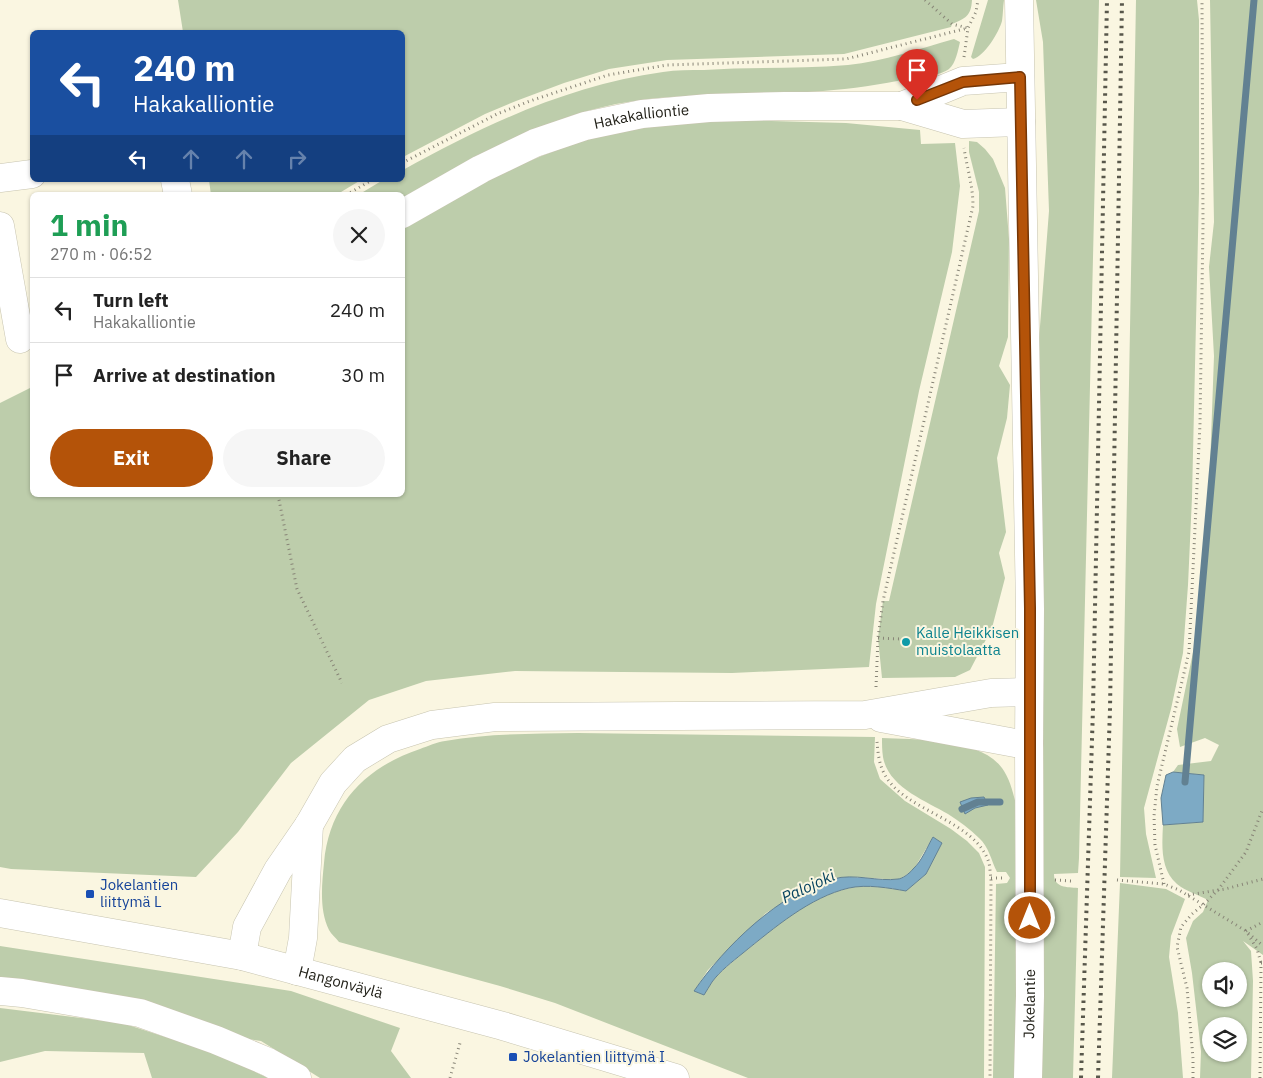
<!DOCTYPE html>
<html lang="en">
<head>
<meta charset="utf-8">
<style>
  :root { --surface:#fff; --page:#f6f6f6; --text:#222; --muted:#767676; --line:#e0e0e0; --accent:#b45309 }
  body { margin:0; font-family:"IBM Plex Sans",sans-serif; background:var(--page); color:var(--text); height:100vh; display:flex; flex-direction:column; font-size:19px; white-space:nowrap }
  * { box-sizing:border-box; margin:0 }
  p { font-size:16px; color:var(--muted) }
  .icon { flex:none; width:28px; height:28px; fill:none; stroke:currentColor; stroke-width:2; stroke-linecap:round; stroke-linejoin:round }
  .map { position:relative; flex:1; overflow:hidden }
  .details { position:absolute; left:30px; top:192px; width:375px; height:305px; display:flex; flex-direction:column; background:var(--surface); border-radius:8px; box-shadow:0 1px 4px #0004 }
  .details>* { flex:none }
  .top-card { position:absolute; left:30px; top:30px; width:375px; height:152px; border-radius:8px; box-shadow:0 1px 4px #0004; background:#1a4fa0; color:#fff; overflow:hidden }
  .fabs { position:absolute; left:1202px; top:962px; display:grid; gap:10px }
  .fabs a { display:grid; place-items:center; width:45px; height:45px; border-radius:50%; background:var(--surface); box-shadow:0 1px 4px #0004; font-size:25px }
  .pin { position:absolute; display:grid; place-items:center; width:42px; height:42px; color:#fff; margin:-51px -21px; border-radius:50% 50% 50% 0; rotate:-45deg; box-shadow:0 0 5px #0007 }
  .pin .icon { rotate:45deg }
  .me { position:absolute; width:55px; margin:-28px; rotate:0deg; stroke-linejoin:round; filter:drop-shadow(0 0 4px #0008) }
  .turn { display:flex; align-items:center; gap:18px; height:105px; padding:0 20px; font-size:22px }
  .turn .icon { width:65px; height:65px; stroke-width:2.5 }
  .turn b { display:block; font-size:35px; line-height:42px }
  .lanes { display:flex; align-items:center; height:48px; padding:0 20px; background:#0003; justify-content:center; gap:25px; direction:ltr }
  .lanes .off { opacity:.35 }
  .round { display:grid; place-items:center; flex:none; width:52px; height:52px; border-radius:26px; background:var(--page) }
  .overview { display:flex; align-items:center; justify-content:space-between; height:85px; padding:0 20px }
  h1 { font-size:30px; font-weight:700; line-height:38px; color:#1e9e55 }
  .action { display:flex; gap:10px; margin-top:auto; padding:10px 20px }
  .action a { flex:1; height:58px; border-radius:30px; background:var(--accent); color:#fff; font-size:20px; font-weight:700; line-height:58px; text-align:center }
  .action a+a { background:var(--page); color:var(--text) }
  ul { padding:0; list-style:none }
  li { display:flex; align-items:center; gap:15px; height:65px; padding:0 20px; border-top:1px solid var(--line) }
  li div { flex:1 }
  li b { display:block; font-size:19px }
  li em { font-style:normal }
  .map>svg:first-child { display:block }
</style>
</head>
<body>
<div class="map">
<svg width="1263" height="1078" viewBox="0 0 1263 1078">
  <rect width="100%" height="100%" fill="#faf6e1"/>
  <!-- green -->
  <path fill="#bdcdab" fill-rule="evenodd" d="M178,0H972C971,16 966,18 952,24L951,27L844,54L667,60L609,69L564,83L516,101L485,114L403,157L402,32H183Z
    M988,0H1004C1003,7 1003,14 1002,21C999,32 985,56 973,59L971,57Z
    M1036,0H1099L1079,858L1078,873L1054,874C1054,888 1067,887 1078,888L1073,1078H1041L1044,881L1042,527L1039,339L1049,211L1043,42Z
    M1136,0H1197L1199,20V192L1192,497L1188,585L1183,653L1171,709L1144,808L1146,834L1156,878L1120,877Z
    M1210,0H1263V955L1243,941L1251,951L1253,981L1251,1078H1200L1201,1051L1192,973L1186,938L1193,921L1203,912L1208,900C1199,895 1185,891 1177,884C1160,869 1162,845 1163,825L1203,822L1204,775L1173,772L1178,765L1211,761L1219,745L1205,738L1180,747L1177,729L1196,638L1210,467L1214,356L1209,267L1214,222ZM1211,971H1239V999H1211ZM1211,1026H1239V1054H1211Z
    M954,39L960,42C958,50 956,63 949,69C942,75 919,78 909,79C881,84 852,89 823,91C754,96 684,91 616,104C539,120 470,158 403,198L402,195H358L383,180H402L403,170C484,125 569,85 663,72C676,70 690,70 704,70C752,67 800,69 848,65C884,61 919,49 954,39Z
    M730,120L846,123L920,130L921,144L955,143L960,186L952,252L919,391L876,604L869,667L732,673L515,671L426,681L369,700L291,763L238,832L196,877L11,869L0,867V403L32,387V495H402L403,229C460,196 516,162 580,142C629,127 679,123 730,120Z
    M969,141L977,142L985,149L993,159L1005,188L1009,239L1008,337L999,366L1010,385L1007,418L997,458L1006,532L999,553L1005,578L992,628L970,670L955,677L882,678L878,638L883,601H889L979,211V192L969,152Z
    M209,180H361L336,195H211Z
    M578,733L875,737L874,762L880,779L905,801L951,829L967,841L979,853L985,867L984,1078H748L555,1003L500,986L339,942C336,938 331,934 329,930C319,910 322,884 324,863C329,804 366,767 420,749C428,746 437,742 445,741C489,733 534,734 578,733ZM933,837L942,843L926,874L906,891C889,888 867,884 850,888C810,896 774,928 743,953C733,962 720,971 712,982C709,986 707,991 704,995L694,991L708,970L766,913L808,888L834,878L857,877L899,880L914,869Z
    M882,738C917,740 983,737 1004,771C1011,782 1013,794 1017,807L1018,1078H993L996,884L1007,883L1010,878L1006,872H997C991,860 989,847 979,838C970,829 959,821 948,814C926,801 888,787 883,757C882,751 882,744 882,738Z
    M1120,883L1166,889L1185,899L1171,936L1169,957L1178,1013L1183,1078H1112Z
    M0,946L291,991L400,1028L391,1051L411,1078H320L261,1041L0,1000Z
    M0,1008L122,1023L221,1055L268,1078H152L144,1053L45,1051L0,1062Z"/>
  <!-- water -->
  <path fill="#7daac5" stroke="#628192" d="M1173,772L1204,775L1203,822L1163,825L1161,798L1166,775Z
    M984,797L988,805L975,808L965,814L960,802L971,798Z
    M933,837L942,843L926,874L906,891C889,888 867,884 849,888C810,897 774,928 743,953C732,962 720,971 712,982C709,986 707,991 704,995L694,991C724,947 780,892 833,879C854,873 878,882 898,879C902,879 910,873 913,869C922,861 927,847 933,837Z"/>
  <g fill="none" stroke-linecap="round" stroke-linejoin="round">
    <!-- stream -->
    <path stroke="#628192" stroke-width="7" d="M1185,782L1254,0
      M962,809L978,802H1000"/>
    <!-- minor casing -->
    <g stroke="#c7c4b0" stroke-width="29">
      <g id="minor">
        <path d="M902,106L963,81L1020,77"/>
        <path d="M0,178L32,174"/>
        <path d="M175,180L178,195"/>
        <path id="s1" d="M402,214L481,169L535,143L585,126L642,114L709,108L785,106H902L963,124L1021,122"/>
        <path d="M0,226L20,339"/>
        <path d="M0,991L22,993L140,1013L216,1040L268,1062L297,1078"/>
        <path id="s2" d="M1028,1078L1030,996L1029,743"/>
      </g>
    </g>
    <!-- major casing -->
    <g stroke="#c7c4b0" stroke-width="29">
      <path id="major" d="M1019,0L1030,609L1029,743"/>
    </g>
    <!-- highway casing -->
    <g stroke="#c7c4b0" stroke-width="29">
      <g id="highway">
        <path d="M881,718L1015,743H1029"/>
        <path id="s3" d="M0,913L242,956L503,1026L675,1078"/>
        <path d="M242,956L247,927L278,870L309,825L333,783L355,759L388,739L432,725L495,717L865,715L991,693L1029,692"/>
        <path d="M297,971L303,938L309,825"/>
      </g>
    </g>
    <!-- path -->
    <path stroke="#888577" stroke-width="3" stroke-dasharray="1 4" stroke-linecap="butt" d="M925,0L952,24L968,28
      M964,57L968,28L976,12L978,0
      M402,163L497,114L530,101L608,75L667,65L846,59L968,28
      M346,195L372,180
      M278,495L297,589L342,683
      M878,638L901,639
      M876,687L878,638L883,601L973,206C973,186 967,168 964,148
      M877,742C878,753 879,765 885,775C904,811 976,820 989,863C990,867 990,873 991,878L990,1078
      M991,878H1005
      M1055,880L1072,881
      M1117,880L1164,884L1179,890L1246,931L1263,946
      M1164,884L1155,845L1154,816L1157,786L1189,652L1200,424L1203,224L1202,0
      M1188,895L1225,889L1263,879
      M1246,931L1263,922
      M1248,934L1257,949L1261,963
      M450,1078L460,1043H462
      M1193,1078V1058L1187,988L1177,947L1181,927L1192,914L1204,904L1218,890L1246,852L1263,808
      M1260,1078L1261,963H1263"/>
    <!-- minor -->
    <use href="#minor" stroke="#fff" stroke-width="28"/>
    <!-- major -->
    <use href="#major" stroke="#fff" stroke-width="28"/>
    <!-- highway -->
    <use href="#highway" stroke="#fff" stroke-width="28"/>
    <!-- rail -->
    <path stroke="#58574b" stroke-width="4" stroke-dasharray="2.5 5" stroke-linecap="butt" d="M1081,1078L1093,709L1107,0
      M1098,1078L1110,709L1122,0"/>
  </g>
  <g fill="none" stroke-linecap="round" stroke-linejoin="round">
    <!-- route casing -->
    <g stroke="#753606" stroke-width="12">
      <path id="route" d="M917,100L963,82L1020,77L1030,608V918"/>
    </g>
    <!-- route -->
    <use href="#route" stroke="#b45309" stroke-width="9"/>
  </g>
  <!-- markers -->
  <circle fill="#0f9aa8" stroke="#faf6e1" stroke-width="2" cx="906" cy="642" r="5"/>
  <g fill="#1a4fb4" stroke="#faf6e1" stroke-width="2">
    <rect x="85" y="889" width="10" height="10" rx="2.5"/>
    <rect x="508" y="1052" width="10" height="10" rx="2.5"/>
  </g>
  <g text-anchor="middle" stroke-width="4" stroke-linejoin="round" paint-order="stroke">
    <!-- street labels -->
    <g font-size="15" fill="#23221a" stroke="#faf6e1">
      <text dy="5" stroke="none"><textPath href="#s1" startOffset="261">Hakakalliontie</textPath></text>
      <text dy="5" stroke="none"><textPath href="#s3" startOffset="348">Hangonväylä</textPath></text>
      <text dy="5" stroke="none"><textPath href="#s2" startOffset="74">Jokelantie</textPath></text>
    </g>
    <!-- culture labels -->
    <g font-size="15" fill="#0d838f" stroke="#faf6e1" text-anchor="start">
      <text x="916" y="638">Kalle Heikkisen<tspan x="916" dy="17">muistolaatta</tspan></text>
    </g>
    <!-- transit labels -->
    <g font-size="15" fill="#164399" stroke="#faf6e1" text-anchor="start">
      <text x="100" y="890">Jokelantien<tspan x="100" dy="17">liittymä L</tspan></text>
      <text x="523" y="1062">Jokelantien liittymä I</text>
    </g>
    <!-- water labels -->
    <g font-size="16" font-style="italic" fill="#07435f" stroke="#faf6e1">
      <text transform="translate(808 886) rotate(-25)" y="6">Palojoki</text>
    </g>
  </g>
</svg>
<div class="fabs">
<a><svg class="icon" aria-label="sound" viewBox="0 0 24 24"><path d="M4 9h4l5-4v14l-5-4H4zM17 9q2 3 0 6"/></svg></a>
<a><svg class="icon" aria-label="layers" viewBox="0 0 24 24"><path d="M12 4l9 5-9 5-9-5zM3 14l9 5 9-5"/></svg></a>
</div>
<div class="pin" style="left:917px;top:100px;background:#d93025"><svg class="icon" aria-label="arrive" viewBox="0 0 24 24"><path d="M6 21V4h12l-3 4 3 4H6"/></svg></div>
<svg class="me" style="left:1030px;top:918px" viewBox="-20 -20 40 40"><circle r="17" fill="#b45309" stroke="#fff" stroke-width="3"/><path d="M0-11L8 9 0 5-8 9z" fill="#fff"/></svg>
<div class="top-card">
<div class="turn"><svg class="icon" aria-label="left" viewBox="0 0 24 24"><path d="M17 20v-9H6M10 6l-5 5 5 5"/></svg><div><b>240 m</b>Hakakalliontie</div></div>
<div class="lanes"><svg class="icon" aria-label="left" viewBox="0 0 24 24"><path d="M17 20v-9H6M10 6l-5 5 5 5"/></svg><svg class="icon off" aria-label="ahead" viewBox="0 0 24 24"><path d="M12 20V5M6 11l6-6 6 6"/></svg><svg class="icon off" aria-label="ahead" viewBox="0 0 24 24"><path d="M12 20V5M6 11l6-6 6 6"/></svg><svg class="icon off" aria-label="right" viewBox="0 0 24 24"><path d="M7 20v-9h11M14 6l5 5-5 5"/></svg></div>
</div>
<section class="details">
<div class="overview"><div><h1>1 min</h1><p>270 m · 06:52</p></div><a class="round"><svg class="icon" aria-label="close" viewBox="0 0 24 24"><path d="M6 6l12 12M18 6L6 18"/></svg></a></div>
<ul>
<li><svg class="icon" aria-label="left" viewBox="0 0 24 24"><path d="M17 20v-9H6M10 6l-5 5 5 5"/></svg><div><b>Turn left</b><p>Hakakalliontie</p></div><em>240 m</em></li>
<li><svg class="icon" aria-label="arrive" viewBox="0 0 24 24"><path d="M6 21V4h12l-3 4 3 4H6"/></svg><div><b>Arrive at destination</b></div><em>30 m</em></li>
</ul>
<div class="action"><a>Exit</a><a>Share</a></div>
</section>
</div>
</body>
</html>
